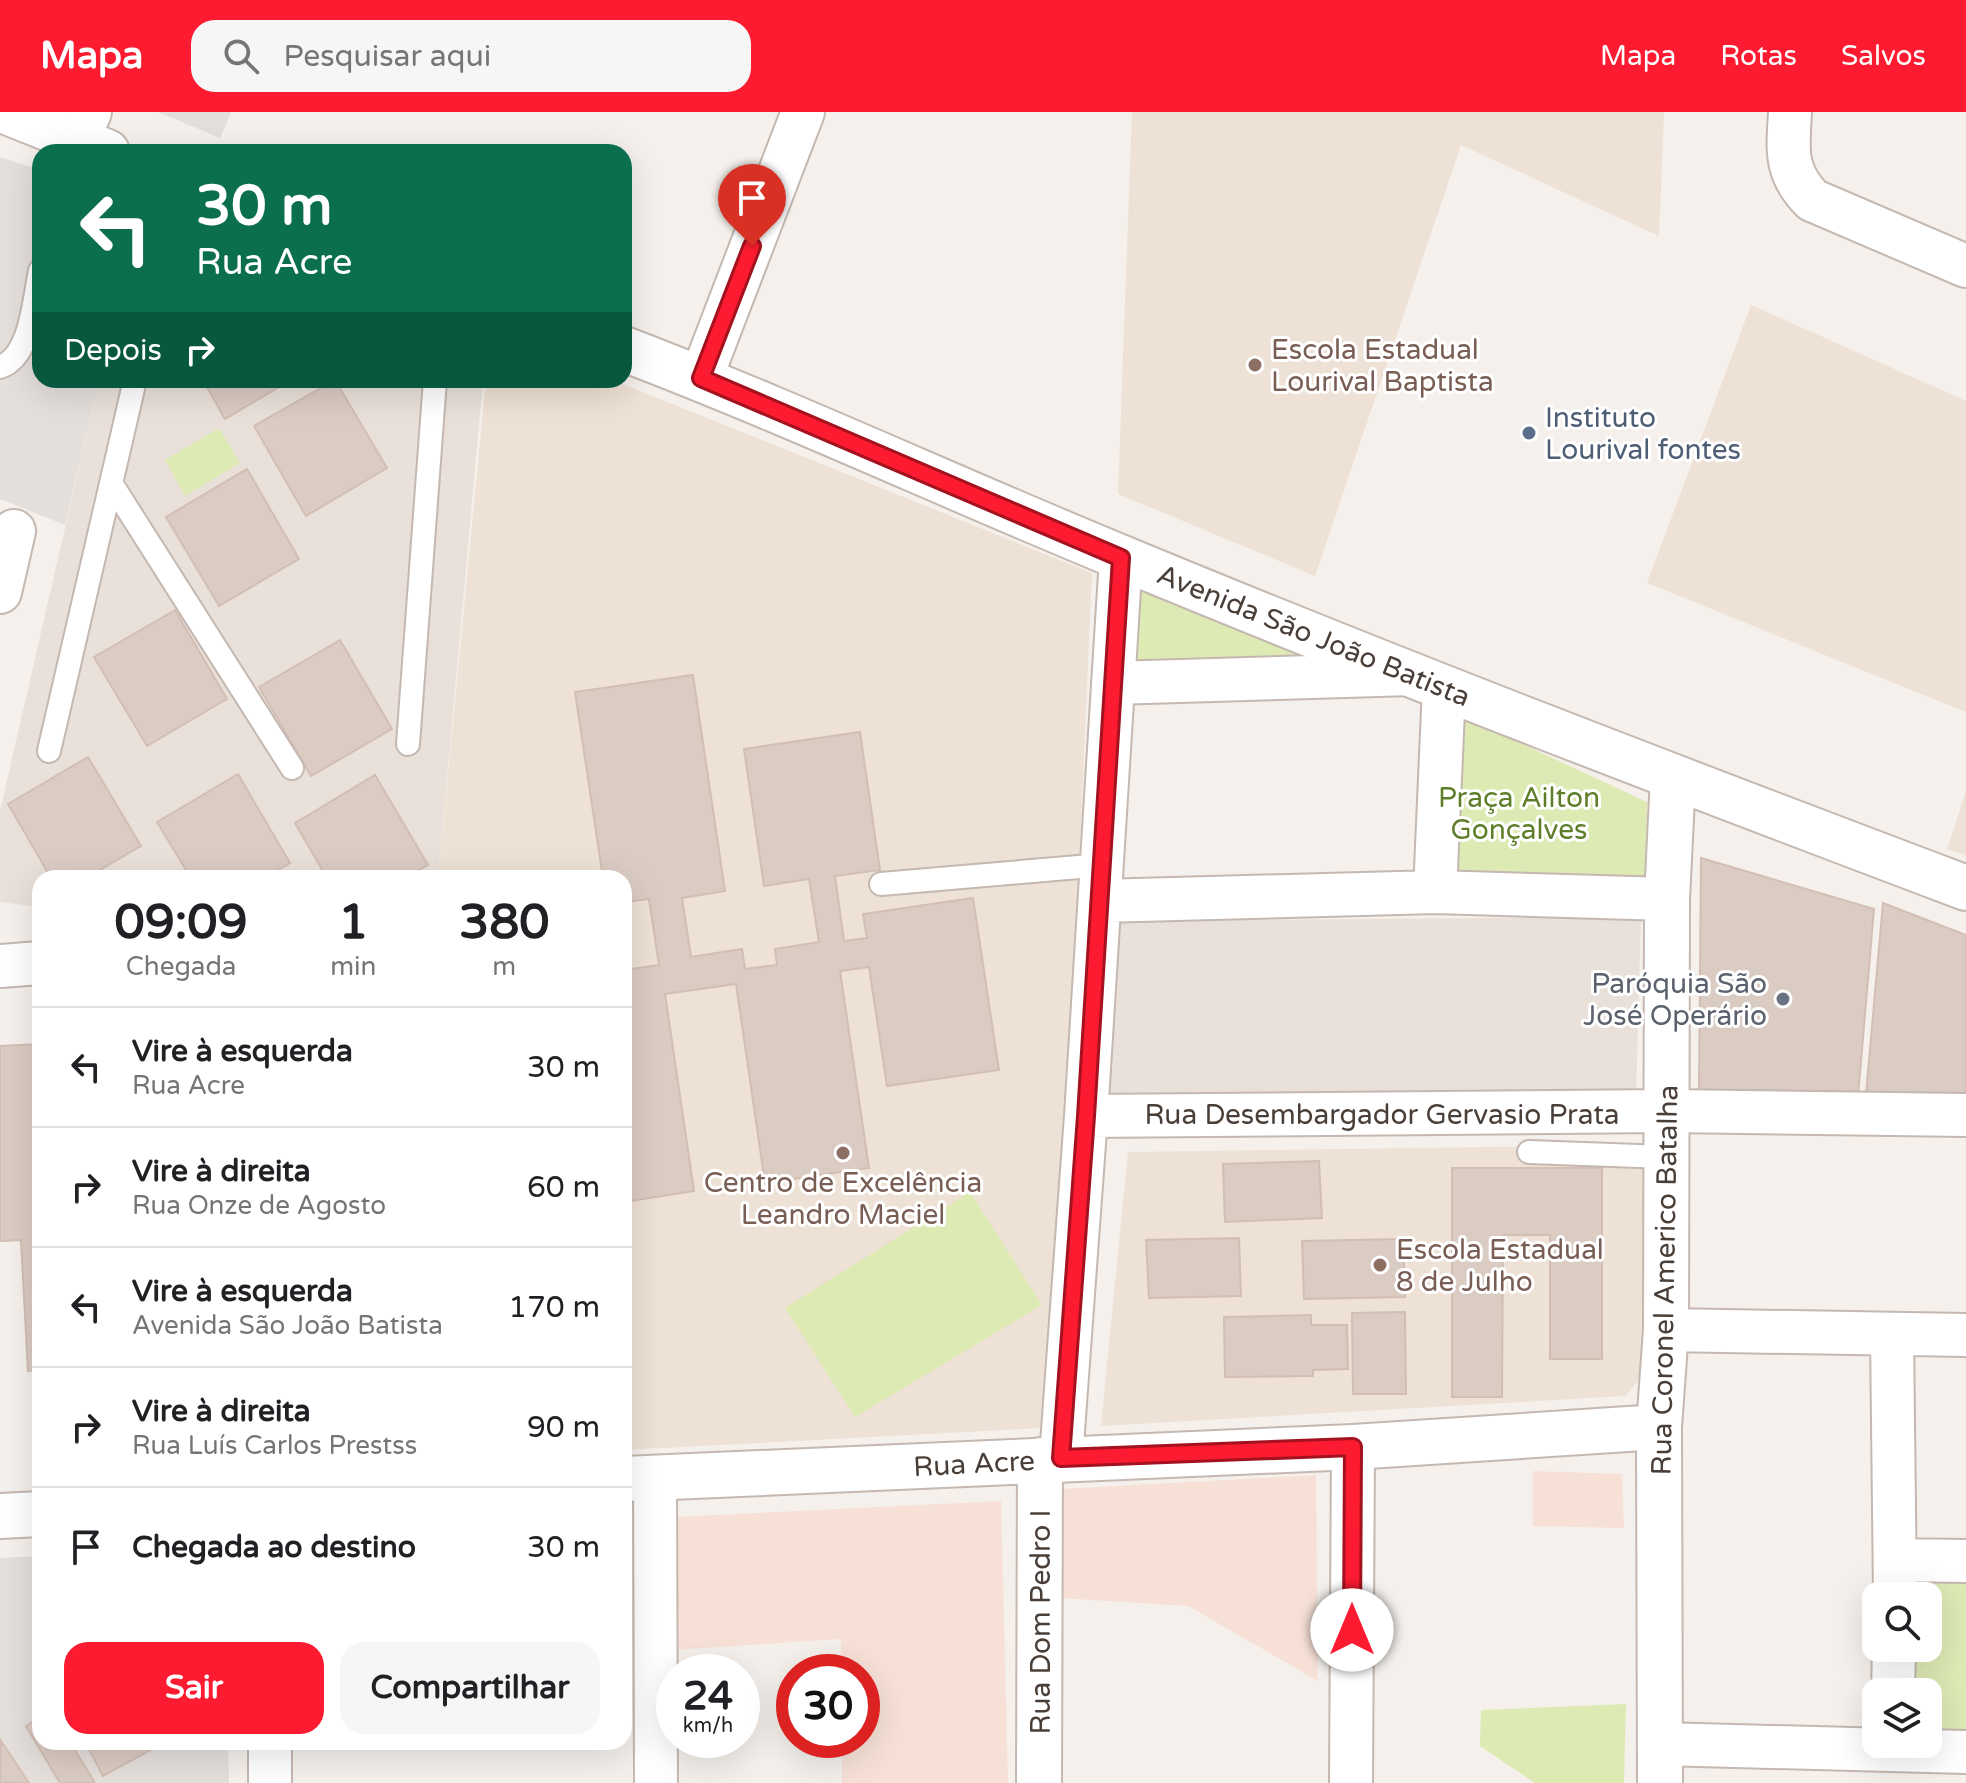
<!DOCTYPE html>
<html lang="pt">
<head>
<meta charset="utf-8">
<style>
  :root { --surface:#fff; --page:#f6f6f6; --text:#202124; --muted:#757577; --line:#e0e0e0; --accent:#fc1b30 }
  body { margin:0; font-family:"Varela Round",sans-serif; background:var(--page); color:var(--text); height:100vh; display:flex; flex-direction:column; font-size:30px; white-space:nowrap }
  * { box-sizing:border-box; margin:0 }
  p { font-size:26px; color:var(--muted) }
  .icon { flex:none; width:44px; height:44px; fill:none; stroke:currentColor; stroke-width:2; stroke-linecap:round; stroke-linejoin:round }
  .map { position:relative; flex:1; overflow:hidden }
  .drawer { position:absolute; left:32px; top:758px; width:600px; height:880px; display:flex; flex-direction:column; background:var(--surface); border-radius:24px; box-shadow:0 8px 32px #0002 }
  .drawer>* { flex:none }
  .top-card { position:absolute; left:32px; top:32px; width:600px; height:244px; border-radius:24px; box-shadow:0 8px 32px #0002; background:#0b6e4f; color:#fff; overflow:hidden }
  .fabs { position:absolute; left:1862px; top:1470px; display:grid; gap:16px }
  .fabs a { display:grid; place-items:center; width:80px; height:80px; border-radius:16px; background:var(--surface); box-shadow:0 8px 32px #0002; font-size:40px }
  .speed { position:absolute; left:656px; top:1542px; display:flex; gap:16px; font-size:40px; font-weight:700; text-align:center }
  .speed>* { display:grid; place-content:center; width:104px; height:104px; border-radius:50%; background:var(--surface); box-shadow:0 8px 32px #0002; line-height:1 }
  .speed small { font-size:20px; font-weight:400 }
  .speed .limit { border:12px solid #d22; background:#fff; color:#111 }
  .pin { position:absolute; display:grid; place-items:center; width:68px; height:68px; color:#fff; margin:-82px -34px; border-radius:50% 50% 50% 0; rotate:-45deg; box-shadow:0 0 8px #0007 }
  .pin .icon { rotate:45deg }
  .me { position:absolute; width:88px; margin:-44px; rotate:0deg; stroke-linejoin:round; filter:drop-shadow(0 0 6px #0008) }
  .turn { display:flex; align-items:center; gap:28px; height:168px; padding:0 32px; font-size:36px }
  .turn .icon { width:104px; height:104px; stroke-width:2.5 }
  .turn b { display:block; font-size:56px; line-height:68px }
  .then { display:flex; align-items:center; height:76px; padding:0 32px; background:#0003; gap:16px; font-size:30px }
  .eta { display:flex; justify-content:space-evenly; align-items:center; height:136px; text-align:center }
  .eta b { font-size:48px; font-weight:800; line-height:56px }
  .primary-button { display:flex; gap:16px; margin-top:auto; padding:16px 32px }
  .primary-button a { flex:1; height:92px; border-radius:24px; background:var(--accent); color:#fff; font-size:32px; font-weight:800; line-height:92px; text-align:center }
  .primary-button a+a { background:var(--page); color:var(--text) }
  ul { padding:0; list-style:none }
  li { display:flex; align-items:center; gap:24px; height:120px; padding:0 32px; border-top:2px solid var(--line) }
  li div { flex:1 }
  li b { display:block; font-size:30px }
  li em { font-style:normal }
  header { display:flex; align-items:center; gap:48px; box-sizing:border-box; height:112px; padding:0 40px; background:var(--accent); color:#fff }
  header strong { font-size:38px }
  nav { display:flex; gap:44px; margin-inline-start:auto; font-size:28px }
  .search { width:560px; height:72px; background:var(--page); display:flex; align-items:center; gap:20px; box-sizing:border-box; padding:0 28px; border-radius:24px; color:var(--muted); font-size:30px }
  .map>svg:first-child { display:block }
</style>
</head>
<body>
<header>
<strong>Mapa</strong>
<div class="search"><svg class="icon" aria-label="search" viewBox="0 0 24 24"><circle cx="10" cy="10" r="6"/><path d="M15 15l6 6"/></svg>Pesquisar aqui</div>
<nav><a>Mapa</a><a>Rotas</a><a>Salvos</a></nav>
</header>
<div class="map">
<svg width="1966" height="1671" viewBox="0 0 1966 1671">
  <rect width="100%" height="100%" fill="#f5f0eb"/>
  <!-- residential -->
  <path fill="#e9e0d9" d="M99,268H483L438,766H40V795L0,790V699Z
    M1641,805L1636,985L1108,988L1115,809Z"/>
  <!-- commercial -->
  <path fill="#f7e1d7" d="M1533,1359L1622,1362L1624,1416L1533,1414Z
    M1316,1363L1318,1569L1188,1494L1060,1486L1061,1377Z
    M1001,1389L1008,1671H842V1628H862V1560H841V1527L672,1538L676,1405Z"/>
  <!-- industrial -->
  <path fill="#e5dfdc" d="M158,0H231L220,26Z
    M0,45L40,58V268H99L65,413L0,387Z
    M40,1444V1630H228L229,1671H0V1446Z"/>
  <!-- education -->
  <path fill="#eee1d5" d="M1132,0H1664L1659,124L1461,33L1315,464L1118,382Z
    M1751,193L1966,289V600L1647,471Z
    M486,268H613L1092,461L1079,755L1044,1316L624,1338V766H438Z
    M1966,679V743L1947,737Z
    M1643,1033V1263L1625,1284L1101,1314L1128,1040Z"/>
  <!-- green -->
  <path fill="#deeab4" d="M219,316L240,351L185,384L165,348Z
    M1138,470L1329,558L1134,557Z
    M1460,603L1647,690V771L1449,764Z
    M970,1080L1042,1193L855,1305L785,1196Z
    M1902,1465H1966V1628L1928,1630V1580H1904V1536H1928V1484H1903Z
    M1626,1592L1624,1671H1535L1480,1634L1481,1598Z"/>
  <!-- building -->
  <path fill="#dacbc3" stroke="#d2beb3" stroke-width="2" d="M203,268H291L225,307Z
    M335,268L387,356L306,404L254,314Z
    M247,357L299,447L219,494L166,405Z
    M175,498L227,587L147,634L94,545Z
    M340,528L392,617L311,664L259,575Z
    M693,563L725,779L682,786L691,845L742,837L745,857L777,853L775,837L819,830L809,767L764,774L744,637L860,620L880,758L835,764L844,829L867,826L863,802L973,786L999,958L887,974L869,855L840,859L869,1056L765,1071L736,872L665,882L694,1079L624,1090V858L659,853L649,787L624,790V766H603L575,580Z
    M88,645L141,734L86,766H51L8,692Z
    M238,662L290,751L265,766H191L157,710Z
    M375,663L428,753L405,766H327L295,711Z
    M1701,746L1874,797L1858,984L1699,978Z
    M1883,791L1966,823V985L1866,982Z
    M40,932V1258L28,1259L21,1128L0,1129V934Z
    M1319,1049L1322,1106L1225,1110L1223,1052Z
    M1452,1056H1602V1247H1550V1123H1503L1502,1285H1452Z
    M1239,1126L1241,1184L1149,1186L1146,1128Z
    M1403,1127L1405,1185L1304,1187L1302,1129Z
    M1405,1200L1406,1282H1353L1352,1201Z
    M1311,1203V1213H1347L1348,1257L1313,1258V1264L1225,1265L1224,1205Z
    M40,1605V1630H70L95,1671H60L26,1614Z
    M1,1629L29,1671H0Z
    M85,1630H154L156,1635L103,1664Z"/>
  <g fill="none" stroke-linecap="round" stroke-linejoin="round">
    <!-- service casing -->
    <g stroke="#c4b8b0" stroke-width="26">
      <path id="service" d="M0,255C31,245 34,187 40,159
        M111,371L292,656
        M408,632L435,268
        M49,639L135,268
        M881,772L1102,753
        M1529,1040L1666,1045"/>
    </g>
    <!-- minor casing -->
    <g stroke="#c4b8b0" stroke-width="46">
      <path id="minor" d="M1790,0C1788,38 1784,59 1812,88L1966,154
        M78,29L90,0
        M701,266L803,0
        M0,480L14,419
        M1113,571L1412,562
        M1435,780L1444,575
        M1100,789L1435,780L1667,787
        M0,854L40,851
        M1086,1004L1668,999L1966,1003
        M1666,1218L1966,1223
        M1892,1222L1895,1484
        M1061,1346L1086,1004L1121,446
        M655,1365L656,1671
        M1895,1448L1966,1449
        M1893,1580L1894,1536
        M270,1630V1671
        M1660,1632L1966,1640
        M1351,1671L1353,1335"/>
    </g>
    <!-- tertiary casing -->
    <g stroke="#c4b8b0" stroke-width="48">
      <path id="tertiary" d="M7,0L107,40
        M624,237C792,301 954,377 1120,445C1400,561 1683,669 1966,776
        M624,1367L1353,1335L1659,1315
        M0,1404L40,1402
        M1039,1671L1040,1348
        M1660,1671L1659,1315L1666,1218L1667,787L1673,665"/>
    </g>
    <!-- service -->
    <use href="#service" stroke="#fff" stroke-width="22"/>
    <!-- minor -->
    <use href="#minor" stroke="#fff" stroke-width="42"/>
    <!-- tertiary -->
    <use href="#tertiary" stroke="#fff" stroke-width="44"/>
  </g>
  <g fill="none" stroke-linecap="round" stroke-linejoin="round">
    <!-- route casing -->
    <g stroke="#a4121f" stroke-width="20">
      <path id="route" d="M752,134L701,266L1121,446L1086,1004L1061,1346L1353,1335L1352,1518"/>
    </g>
    <!-- route -->
    <use href="#route" stroke="#fc1b30" stroke-width="14"/>
  </g>
  <!-- markers -->
  <g fill="#8d6e63" stroke="#fff" stroke-width="3">
    <circle cx="1255" cy="253" r="8"/>
    <circle cx="843" cy="1041" r="8"/>
    <circle cx="1380" cy="1153" r="8"/>
  </g>
  <circle fill="#5c6f8a" stroke="#fff" stroke-width="3" cx="1529" cy="321" r="8"/>
  <circle fill="#6b7280" stroke="#fff" stroke-width="3" cx="1783" cy="887" r="8"/>
  <g text-anchor="middle" stroke-width="6" stroke-linejoin="round" paint-order="stroke">
    <!-- education labels -->
    <g font-size="28" fill="#785e54" stroke="#fff" text-anchor="start">
      <text x="1271" y="247">Escola Estadual<tspan x="1271" dy="32">Lourival Baptista</tspan></text>
      <text x="843" y="1080" text-anchor="middle">Centro de Excelência<tspan x="843" dy="32">Leandro Maciel</tspan></text>
      <text x="1396" y="1147">Escola Estadual<tspan x="1396" dy="32">8 de Julho</tspan></text>
    </g>
    <!-- service labels -->
    <g font-size="28" fill="#4e5e75" stroke="#fff" text-anchor="start">
      <text x="1545" y="315">Instituto<tspan x="1545" dy="32">Lourival fontes</tspan></text>
    </g>
    <!-- street labels -->
    <g font-size="28" fill="#4a3f38" stroke="#fff">
      <text transform="translate(1314 523) rotate(22)" y="10">Avenida São João Batista</text>
      <text x="1382" y="1012">Rua Desembargador Gervasio Prata</text>
      <text transform="translate(1664 1168) rotate(-89)" y="10">Rua Coronel Americo Batalha</text>
      <text transform="translate(974 1351) rotate(-3)" y="10">Rua Acre</text>
      <text transform="translate(1040 1510) rotate(-90)" y="10">Rua Dom Pedro I</text>
    </g>
    <!-- park labels -->
    <g font-size="28" fill="#5e7e2a" stroke="#fff">
      <text x="1519" y="695">Praça Ailton<tspan x="1519" dy="32">Gonçalves</tspan></text>
    </g>
    <!-- worship labels -->
    <g font-size="28" fill="#5b616d" stroke="#fff" text-anchor="end">
      <text x="1767" y="881">Paróquia São<tspan x="1767" dy="32">José Operário</tspan></text>
    </g>
  </g>
</svg>
<div class="fabs">
<a><svg class="icon" aria-label="search" viewBox="0 0 24 24"><circle cx="10" cy="10" r="6"/><path d="M15 15l6 6"/></svg></a>
<a><svg class="icon" aria-label="layers" viewBox="0 0 24 24"><path d="M12 4l9 5-9 5-9-5zM3 14l9 5 9-5"/></svg></a>
</div>
<div class="speed"><div>24<small>km/h</small></div><div class="limit">30</div></div>
<div class="pin" style="left:752px;top:134px;background:#d93025"><svg class="icon" aria-label="arrive" viewBox="0 0 24 24"><path d="M6 21V4h12l-3 4 3 4H6"/></svg></div>
<svg class="me" style="left:1352px;top:1518px" viewBox="-20 -20 40 40"><circle r="19" fill="#fff"/><path d="M0-13L10 11 0 6-10 11z" fill="#fc1b30"/></svg>
<div class="top-card">
<div class="turn"><svg class="icon" aria-label="left" viewBox="0 0 24 24"><path d="M17 20v-9H6M10 6l-5 5 5 5"/></svg><div><b>30 m</b>Rua Acre</div></div>
<div class="then">Depois<svg class="icon" aria-label="right" viewBox="0 0 24 24"><path d="M7 20v-9h11M14 6l5 5-5 5"/></svg></div>
</div>
<section class="drawer">
<div class="eta">
<div><b>09:09</b><p>Chegada</p></div>
<div><b>1</b><p>min</p></div>
<div><b>380</b><p>m</p></div>
</div>
<ul>
<li><svg class="icon" aria-label="left" viewBox="0 0 24 24"><path d="M17 20v-9H6M10 6l-5 5 5 5"/></svg><div><b>Vire à esquerda</b><p>Rua Acre</p></div><em>30 m</em></li>
<li><svg class="icon" aria-label="right" viewBox="0 0 24 24"><path d="M7 20v-9h11M14 6l5 5-5 5"/></svg><div><b>Vire à direita</b><p>Rua Onze de Agosto</p></div><em>60 m</em></li>
<li><svg class="icon" aria-label="left" viewBox="0 0 24 24"><path d="M17 20v-9H6M10 6l-5 5 5 5"/></svg><div><b>Vire à esquerda</b><p>Avenida São João Batista</p></div><em>170 m</em></li>
<li><svg class="icon" aria-label="right" viewBox="0 0 24 24"><path d="M7 20v-9h11M14 6l5 5-5 5"/></svg><div><b>Vire à direita</b><p>Rua Luís Carlos Prestss</p></div><em>90 m</em></li>
<li><svg class="icon" aria-label="arrive" viewBox="0 0 24 24"><path d="M6 21V4h12l-3 4 3 4H6"/></svg><div><b>Chegada ao destino</b></div><em>30 m</em></li>
</ul>
<div class="primary-button"><a>Sair</a><a>Compartilhar</a></div>
</section>
</div>
</body>
</html>
